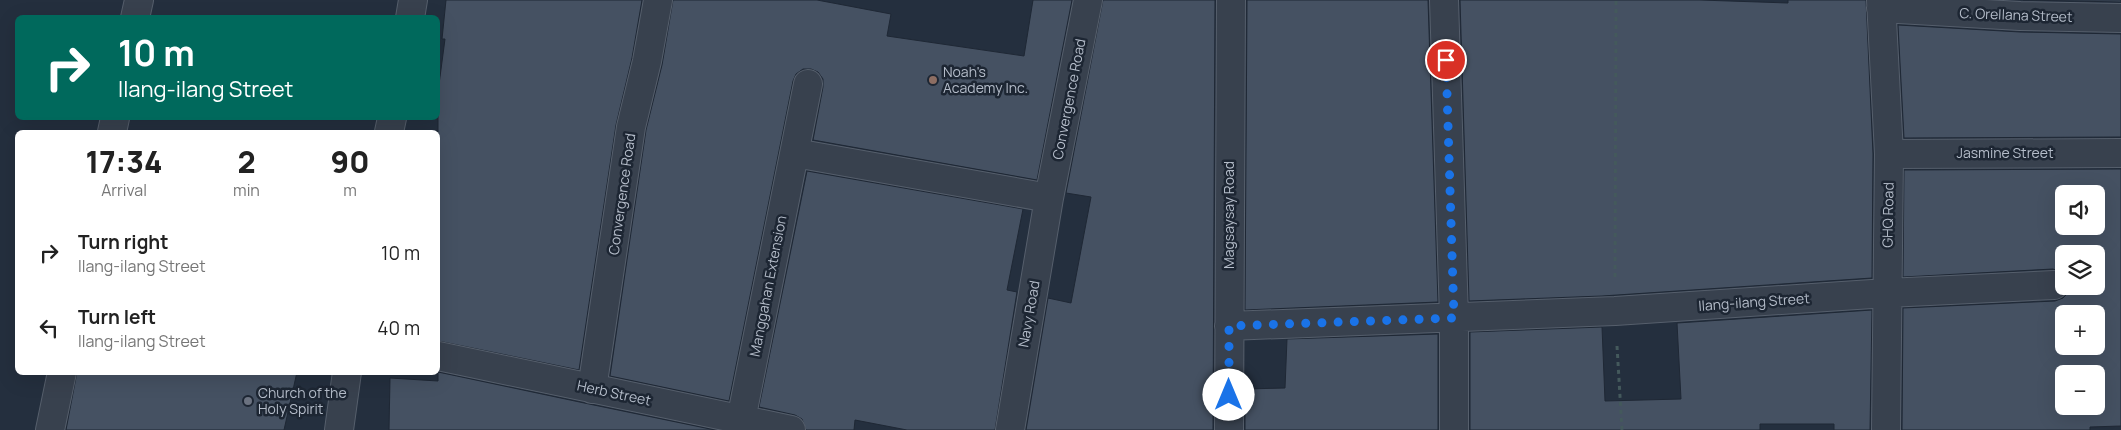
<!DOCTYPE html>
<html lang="en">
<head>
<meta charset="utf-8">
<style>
  :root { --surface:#fff; --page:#f6f6f6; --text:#222; --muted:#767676 }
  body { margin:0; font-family:Manrope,sans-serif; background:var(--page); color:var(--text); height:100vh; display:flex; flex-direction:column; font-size:19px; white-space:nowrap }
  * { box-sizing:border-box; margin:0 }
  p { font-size:16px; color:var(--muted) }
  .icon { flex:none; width:28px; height:28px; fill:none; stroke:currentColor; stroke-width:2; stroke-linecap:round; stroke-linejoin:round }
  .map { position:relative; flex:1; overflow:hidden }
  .panel { position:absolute; left:15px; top:130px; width:425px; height:245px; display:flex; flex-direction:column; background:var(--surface); border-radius:8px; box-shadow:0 5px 20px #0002 }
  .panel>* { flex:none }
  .hud { position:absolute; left:15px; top:15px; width:425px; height:105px; border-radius:8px; box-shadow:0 5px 20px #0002; background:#00695c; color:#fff; overflow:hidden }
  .controls { position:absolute; left:2055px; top:185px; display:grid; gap:10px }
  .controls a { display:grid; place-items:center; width:50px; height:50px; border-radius:8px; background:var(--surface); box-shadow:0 5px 20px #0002; font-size:25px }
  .pin { position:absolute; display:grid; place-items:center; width:42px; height:42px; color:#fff; margin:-21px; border:2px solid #fff; border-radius:50%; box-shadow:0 1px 5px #0007 }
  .me { position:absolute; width:55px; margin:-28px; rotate:0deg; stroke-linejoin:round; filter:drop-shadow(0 0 4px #0008) }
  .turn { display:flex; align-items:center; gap:18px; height:105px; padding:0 20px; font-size:22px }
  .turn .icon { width:65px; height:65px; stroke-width:2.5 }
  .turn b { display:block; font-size:35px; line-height:42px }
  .eta { display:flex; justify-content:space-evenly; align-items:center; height:85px; text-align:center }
  .eta b { font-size:30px; font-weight:800; line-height:35px }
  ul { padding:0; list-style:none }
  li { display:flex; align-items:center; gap:15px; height:75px; padding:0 20px }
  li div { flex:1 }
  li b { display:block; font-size:19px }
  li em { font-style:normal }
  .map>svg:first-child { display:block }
</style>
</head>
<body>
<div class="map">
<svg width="2121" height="430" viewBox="0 0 2121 430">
  <rect width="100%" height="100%" fill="#242f3e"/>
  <!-- building -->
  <path fill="#455162" stroke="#1f2835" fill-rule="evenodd" d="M446,0H642L632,58L616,125L579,370L438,341V92L445,39H442Z
    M673,0H817L891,14L887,36L1024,56L1033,0H1072L1037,180L813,140L823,87V79L818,72L811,69H803L796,74L793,81L729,401L610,376L646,130L662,65Z
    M1103,0H1215L1213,430H1026L1048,298L1071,303L1091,197L1066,193Z
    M1247,0H1428L1438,302L1245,310Z
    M1460,0H1700L1788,3V0H1866L1873,154L1872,278L1602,296L1469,301Z
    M2023,0H2121V2Z
    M1898,25L2020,32L2121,34V137L1904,138Z
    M2121,169V426L2090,427V430H1902L1903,308L2055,301L2063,298L2068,293L2069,286H2096V254H2064V273L2053,269L1903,277L1904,170ZM2064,194H2096V226H2064ZM2064,314H2096V346H2064ZM2064,374H2096V406H2064Z
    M807,171L1023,209L1007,290L1017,292L995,430H907L855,420L854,430H806L802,419L795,415L759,407Z
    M1872,310L1870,430H1834V424H1760V430H1470V332L1602,327L1605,401L1681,399L1677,323Z
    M1438,334V430H1245V389L1285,388L1287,339Z
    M77,372H297L284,430H66Z
    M438,372L589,404L715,430H389L390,378L438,381Z"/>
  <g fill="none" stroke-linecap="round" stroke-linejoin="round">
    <!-- minor casing -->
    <g stroke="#565f6c" stroke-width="30">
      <path id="minor" d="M1444,0L1454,318V430
        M1881,0L1889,154L1886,430
        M1881,8L2020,16L2121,18
        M135,18L139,0
        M410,18L413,0
        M112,132L115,118
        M389,132L392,118
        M795,153L1049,198
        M1889,154L2121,153
        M1229,326L1615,311L1887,293L2054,285
        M438,356L791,430
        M592,389L631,127L647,61L658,0
        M741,420L808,84
        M50,430L62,372
        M339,430L347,372
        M1010,430L1049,198L1088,0
        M1229,430L1231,0"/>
    </g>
    <!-- path -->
    <path stroke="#44595c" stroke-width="3" stroke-dasharray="4 4" stroke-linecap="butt" d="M1615,277L1616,0
      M1617,346L1622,430"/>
    <!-- minor -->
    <use href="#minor" stroke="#38414e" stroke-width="28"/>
  </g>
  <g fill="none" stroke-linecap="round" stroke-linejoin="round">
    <!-- route -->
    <path stroke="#1a73e8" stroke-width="9" stroke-dasharray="0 16.2" d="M1229,395V326L1454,318L1446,60"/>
  </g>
  <!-- markers -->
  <circle fill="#8d6e63" stroke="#1d2633" stroke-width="2" cx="933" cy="80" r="5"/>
  <circle fill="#6b7280" stroke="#1d2633" stroke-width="2" cx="248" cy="401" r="5"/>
  <g text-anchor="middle" stroke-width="5" stroke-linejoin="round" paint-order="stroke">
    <!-- street labels -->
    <g font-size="14" fill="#b4bcc9" stroke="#1d2633">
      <text transform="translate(2016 15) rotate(2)" y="5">C. Orellana Street</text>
      <text transform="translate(1069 99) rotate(-79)" y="5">Convergence Road</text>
      <text x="2005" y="158">Jasmine Street</text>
      <text transform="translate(622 194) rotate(-82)" y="5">Convergence Road</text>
      <text transform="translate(1229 215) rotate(-90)" y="5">Magsaysay Road</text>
      <text transform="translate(1888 215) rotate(-89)" y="5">GHQ Road</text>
      <text transform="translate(768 286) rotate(-79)" y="5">Manggahan Extension</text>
      <text transform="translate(1754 302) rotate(-4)" y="5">Ilang-ilang Street</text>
      <text transform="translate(1029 314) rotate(-80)" y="5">Navy Road</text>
      <text transform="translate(614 393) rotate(12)" y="5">Herb Street</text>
    </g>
    <!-- poi labels -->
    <g font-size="14" fill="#b4bcc9" stroke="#1d2633" text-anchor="start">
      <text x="943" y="77">Noah's<tspan x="943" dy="16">Academy Inc.</tspan></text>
      <text x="258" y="398">Church of the<tspan x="258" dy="16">Holy Spirit</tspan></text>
    </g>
  </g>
</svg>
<div class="controls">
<a><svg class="icon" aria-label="sound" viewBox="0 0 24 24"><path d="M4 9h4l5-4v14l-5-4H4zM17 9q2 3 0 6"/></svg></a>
<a><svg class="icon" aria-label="layers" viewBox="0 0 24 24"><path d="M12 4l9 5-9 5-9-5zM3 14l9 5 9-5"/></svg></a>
<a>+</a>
<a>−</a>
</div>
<div class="pin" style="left:1446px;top:60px;background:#d93025"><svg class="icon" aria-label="arrive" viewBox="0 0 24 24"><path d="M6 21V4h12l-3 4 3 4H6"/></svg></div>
<svg class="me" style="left:1229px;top:395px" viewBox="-20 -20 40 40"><circle r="19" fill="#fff"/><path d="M0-13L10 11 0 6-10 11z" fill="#1a73e8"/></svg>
<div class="hud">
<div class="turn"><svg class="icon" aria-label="right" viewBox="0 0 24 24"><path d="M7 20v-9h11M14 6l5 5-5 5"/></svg><div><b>10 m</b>Ilang-ilang Street</div></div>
</div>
<section class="panel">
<div class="eta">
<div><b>17:34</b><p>Arrival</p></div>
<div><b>2</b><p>min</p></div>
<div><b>90</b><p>m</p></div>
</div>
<ul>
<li><svg class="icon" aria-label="right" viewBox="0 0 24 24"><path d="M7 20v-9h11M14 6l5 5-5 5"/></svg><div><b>Turn right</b><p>Ilang-ilang Street</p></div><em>10 m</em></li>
<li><svg class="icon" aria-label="left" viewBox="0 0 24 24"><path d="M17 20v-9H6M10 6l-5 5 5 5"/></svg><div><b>Turn left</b><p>Ilang-ilang Street</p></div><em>40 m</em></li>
</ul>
</section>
</div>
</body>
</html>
